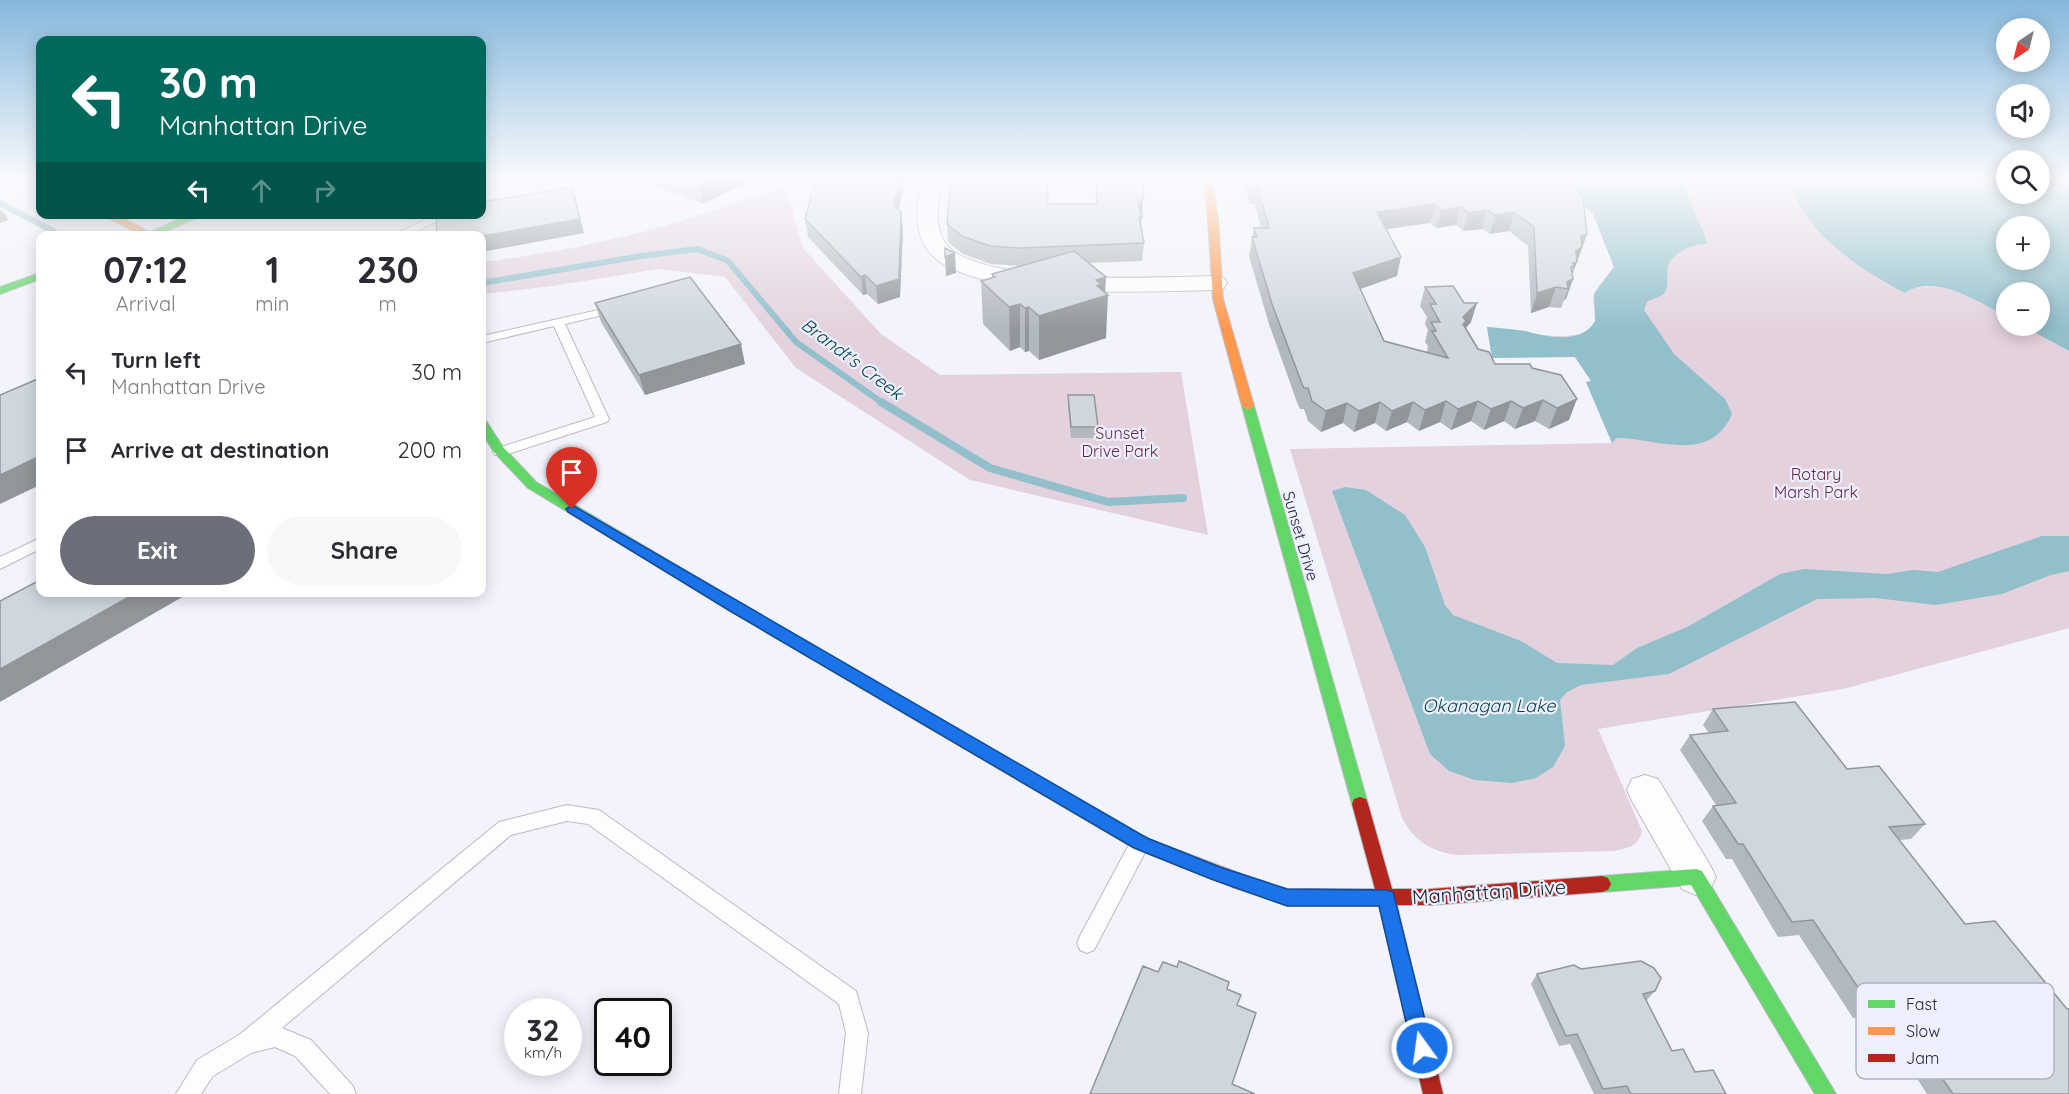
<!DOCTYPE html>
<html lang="en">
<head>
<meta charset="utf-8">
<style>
  :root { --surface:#fff; --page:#f7f7f7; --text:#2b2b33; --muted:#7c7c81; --accent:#6c6e79 }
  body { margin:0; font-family:Quicksand,sans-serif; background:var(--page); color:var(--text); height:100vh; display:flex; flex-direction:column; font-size:22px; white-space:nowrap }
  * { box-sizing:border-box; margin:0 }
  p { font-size:20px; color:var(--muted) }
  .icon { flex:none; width:33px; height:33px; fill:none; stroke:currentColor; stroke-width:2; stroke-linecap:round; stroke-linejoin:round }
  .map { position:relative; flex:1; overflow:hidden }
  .panel { position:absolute; left:36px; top:231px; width:450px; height:366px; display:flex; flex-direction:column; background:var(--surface); border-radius:12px; box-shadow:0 3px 15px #0003 }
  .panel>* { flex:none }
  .hud { position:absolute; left:36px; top:36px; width:450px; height:183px; border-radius:12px; box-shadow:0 3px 15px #0003; background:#00695c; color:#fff; overflow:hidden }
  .needle { width:39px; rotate:215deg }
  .controls { position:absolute; left:1996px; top:18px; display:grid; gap:12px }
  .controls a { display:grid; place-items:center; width:54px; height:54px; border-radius:50%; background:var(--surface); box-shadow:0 3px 15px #0003; font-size:30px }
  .speed { position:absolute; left:504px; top:998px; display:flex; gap:12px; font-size:30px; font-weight:700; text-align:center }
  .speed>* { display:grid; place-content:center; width:78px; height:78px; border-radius:50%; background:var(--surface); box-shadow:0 3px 15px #0003; line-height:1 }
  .speed small { font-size:15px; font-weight:400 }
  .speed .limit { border:3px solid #111; border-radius:9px; background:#fff; color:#111 }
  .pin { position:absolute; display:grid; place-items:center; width:51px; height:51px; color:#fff; margin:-62px -26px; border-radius:50% 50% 50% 0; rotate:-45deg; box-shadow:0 0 6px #0007 }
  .pin .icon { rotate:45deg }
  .me { position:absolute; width:66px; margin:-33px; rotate:346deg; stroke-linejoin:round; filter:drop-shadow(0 0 4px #0008) }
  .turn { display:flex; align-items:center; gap:21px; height:126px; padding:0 24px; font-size:27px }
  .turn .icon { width:78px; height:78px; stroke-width:2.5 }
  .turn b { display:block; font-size:42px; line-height:51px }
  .lanes { display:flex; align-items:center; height:57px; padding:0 24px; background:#0003; justify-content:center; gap:30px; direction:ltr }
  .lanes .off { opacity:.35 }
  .eta { display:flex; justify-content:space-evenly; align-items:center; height:102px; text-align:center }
  .eta b { font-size:36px; font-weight:700; line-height:42px }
  .cta { display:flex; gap:12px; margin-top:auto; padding:12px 24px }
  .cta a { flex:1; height:69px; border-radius:36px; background:var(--accent); color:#fff; font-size:24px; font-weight:700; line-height:69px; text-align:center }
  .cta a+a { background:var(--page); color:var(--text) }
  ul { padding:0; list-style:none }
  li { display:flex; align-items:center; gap:18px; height:78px; padding:0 24px }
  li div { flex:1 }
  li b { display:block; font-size:22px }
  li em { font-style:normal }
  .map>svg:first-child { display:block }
</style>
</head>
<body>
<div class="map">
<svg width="2069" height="1094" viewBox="0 0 2069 1094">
  <rect width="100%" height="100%" fill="#f2f3fb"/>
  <!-- green -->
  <path fill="#e3d1dd" d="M1454,178H1786C1794,190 1797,204 1806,216C1831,250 1868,274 1905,293C1934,273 1981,302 2007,317V326H2023L2069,351V628L1843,689L1598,729L1642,831C1638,847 1628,848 1613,851L1458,855C1432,852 1414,841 1402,818L1290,449L1612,443L1586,382L1591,381L1575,357L1492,358L1487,327C1509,329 1586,349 1595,322C1597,313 1591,302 1594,294C1598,285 1608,275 1614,267L1593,214L1578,200Z
    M786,186L803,248L881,334L940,375L1181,372L1208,535L970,480L796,368L725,277L658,269L553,286L484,294L482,291V262C548,254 614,241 678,222C715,211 750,197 786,186Z"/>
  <!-- water -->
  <path fill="#91bfca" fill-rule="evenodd" d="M1454,178H1681L1708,244C1694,243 1672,252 1668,266C1666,274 1669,283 1666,290C1663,298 1652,298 1647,302L1644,310L1674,354L1725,399L1732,414C1710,465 1657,438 1616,438L1612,443L1586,382L1591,381L1575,357L1492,358L1487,327C1500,328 1513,329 1525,331C1547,337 1582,345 1595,321L1594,294L1614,267L1593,214L1578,200Z
    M1786,178H2007V194H2040V178H2069V351L2023,326H2040V292H2007V317C1981,303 1934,272 1905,293C1868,274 1831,250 1806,216C1797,204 1794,190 1786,178ZM2007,226H2040V260H2007Z
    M1345,487L1366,490L1405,515L1425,547L1445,605L1453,615L1521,641L1557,663L1613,665L1637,648L1687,627L1780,574L1804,569L1887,574L1913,570L1938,572L2042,536H2069V571L2051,575L2002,594L1936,605L1875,598L1817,599L1669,674L1581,685L1567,692L1560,700L1565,746L1553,767L1536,778L1512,783L1475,780L1449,771L1430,754L1332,491Z"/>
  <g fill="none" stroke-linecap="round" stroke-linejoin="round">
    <!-- stream-far1 -->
    <path stroke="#91bfca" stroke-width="6" d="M0,203L53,231L55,236
      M482,283L641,256L698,249L728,261L796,342L884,404"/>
    <!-- stream -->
    <path stroke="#91bfca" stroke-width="8" d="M881,402L990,468L1108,502L1183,498"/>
    <!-- lane casing -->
    <g stroke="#babbc5" stroke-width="2">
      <path id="lane" d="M523,178H537L573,194L565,198H557L556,196L558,194Z
        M446,214H467L433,223L407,236H392L426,219Z
        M616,306L622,309L620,311L565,324L609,419L607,422L505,455H495L493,452L495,449L595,417L554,326L482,343V336Z
        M40,538V549L0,569V557Z
        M567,805L599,810L856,991L868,1033L861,1094H839L846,1033L839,1004L588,824L567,821L511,835L282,1028L311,1040L353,1086L356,1094H330L295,1056L275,1047L251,1053L213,1076L201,1094H176L197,1060L239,1035L499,822Z
        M1140,835L1147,837L1150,843L1094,950L1087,953L1080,950L1077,943L1080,936L1133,837Z"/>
    </g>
    <!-- street casing -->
    <g stroke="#babbc5" stroke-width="2">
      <path id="street" d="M923,178H943C939,198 933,223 944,241C973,288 1163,277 1216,276L1224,278L1227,283L1224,288L1216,290C1152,291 973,302 930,253C912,231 917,203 923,178Z
        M1645,775L1658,779L1710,865L1716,877L1710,889L1696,895L1682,889L1632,801L1627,790L1632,779Z"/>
    </g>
    <!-- fast casing -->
    <g stroke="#babbc5" stroke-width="2">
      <path id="fast" d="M191,214H205L155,236H141Z
        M40,273V279L0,294V287Z
        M1248,402L1254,406L1368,804L1366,809L1360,811L1354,809L1352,804L1242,406Z
        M482,420L486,421L503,447L536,482L791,633L793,637L791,641H781L528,488L494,452L482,433Z
        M1696,869L1702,871L1836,1094H1815L1691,885L1602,892L1596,890L1593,884L1596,878L1602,876Z"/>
    </g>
    <!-- slow casing -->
    <g stroke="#babbc5" stroke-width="2">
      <path id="slow" d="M40,178V182L36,179V178Z
        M1203,178H1211L1218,219L1223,299L1254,406L1248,410L1242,406L1213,299L1208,219Z
        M101,214H114L153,234L144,236Z
        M786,632L1146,838L1244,875L1247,881L1244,887L1238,889L1134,848L781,641L779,637L781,633Z"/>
    </g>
    <!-- jam casing -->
    <g stroke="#babbc5" stroke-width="2">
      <path id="jam" d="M1360,797L1366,799L1368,804L1392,889H1431L1602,876L1608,878L1611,884L1608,890L1602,892L1431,905H1397L1443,1094H1423L1379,905H1287L1232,887L1229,881L1232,875L1238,873L1287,889H1375L1352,804L1354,799Z"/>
    </g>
    <!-- lane -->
    <use href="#lane" fill="#fdfdfe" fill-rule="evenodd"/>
    <!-- street -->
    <use href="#street" fill="#fdfdfe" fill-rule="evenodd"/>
    <!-- fast -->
    <use href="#fast" fill="#63d668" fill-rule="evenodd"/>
    <!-- slow -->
    <use href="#slow" fill="#ff974d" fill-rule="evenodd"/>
    <!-- jam -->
    <use href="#jam" fill="#b3261e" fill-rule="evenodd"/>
  </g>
  <!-- wall -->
  <path fill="#b2b8bf" d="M635,178H755L703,204Z
    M816,178H905L899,209L903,229L900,297L878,304L867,294L863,295L808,237L805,219Z
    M948,178H1047L1048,204H1096L1095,178H1142L1144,191L1141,230L1144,243L1142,261L1089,263L1105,292L1106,338L1039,360L1029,351L1025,352L1020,347L1010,351L983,324L981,281L992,278V274L1020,266L991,264L963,254L948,242L947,224L950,191H949Z
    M1242,178H1525L1587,234L1572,275L1573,279L1566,299L1564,300L1561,308L1549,307L1531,313L1528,246L1509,231L1490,234L1482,229L1463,231L1456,225L1436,228L1430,223L1386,229L1397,276L1360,289L1384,341L1428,353L1427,351L1428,346L1425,342L1428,330L1425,324L1427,317L1420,306L1425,287L1471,322L1465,329L1478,349L1495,364L1532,368L1569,420L1549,429L1535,421L1515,429L1504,421L1484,430L1471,421L1451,430L1440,422L1419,431L1407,422L1386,431L1375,423L1354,432L1343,423L1321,432L1308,421L1304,409H1300L1298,405L1269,324L1249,256L1254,228H1261L1255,204H1250Z
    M595,303L745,364L645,395L601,322Z
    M1068,395L1098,427V438H1071L1068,406Z
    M1713,709L1847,769L1925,824L1911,839L1899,840L2069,1094H1927L1905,1060L1908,1057L1880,1015L1853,1018L1799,935L1778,937L1732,859H1726L1702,821L1713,806L1716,805L1680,750L1690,735L1709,733L1703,725Z
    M1581,969L1655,991L1646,1001L1672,1051L1695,1072L1726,1094H1594L1570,1044L1559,1046L1531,984L1537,974Z"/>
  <!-- shaded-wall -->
  <path fill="#91969b" d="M715,178H755L703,204L699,186Z
    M900,178H905L896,223L894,205Z
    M572,187L584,233L482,252V236Z
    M1143,199L1142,217L1138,203Z
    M1435,204L1430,223L1373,231L1377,212Z
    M1461,207L1456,225L1436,228L1441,210Z
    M2,210L9,220L0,223V211Z
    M1487,210L1482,229L1463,231L1468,213Z
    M901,212L903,229L900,297L878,304L876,286Z
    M1514,212L1509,231L1490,234L1495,215Z
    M153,214H161L154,217Z
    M1587,234L1570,281L1573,279L1566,299L1564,300L1568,289L1567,282L1569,281L1574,267H1571L1569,270L1581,236Z
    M955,253L956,273L946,276L945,257Z
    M1401,257L1397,276L1349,293L1353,273Z
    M865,275L867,294L863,295L861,277Z
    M1106,277L1105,296L1108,295L1106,338L1039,360V316L1096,280Z
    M1556,287L1549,307L1531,313L1537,293Z
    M1477,303L1471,322L1463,331V317Z
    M1020,304V347L1010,351L1009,307Z
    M1029,307V351L1025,352V308Z
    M741,344L745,364L645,395L639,375Z
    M1577,399L1569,420L1549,429L1557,408Z
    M1543,400L1535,421L1515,429L1523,408Z
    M1446,401L1440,422L1419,431L1425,410Z
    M1478,401L1471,421L1451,430L1458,409Z
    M1511,401L1504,421L1484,430L1491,409Z
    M1380,402L1375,423L1354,432L1359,411Z
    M1413,402L1407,422L1386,431L1392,411Z
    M1347,403L1343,423L1321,432L1326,411Z
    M40,456V485L0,504V475Z
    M138,592H191L0,702V669Z
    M1256,1013L1250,1032L1229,1094Z"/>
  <!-- building -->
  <path fill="#cfd6de" stroke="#91969b" stroke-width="1.5" d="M678,178H715L699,186Z
    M816,178H900L894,205L901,212L899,279L876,286L865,275L861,277L805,219Z
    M951,178H1047L1048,204H1097L1096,178H1142L1144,191L1143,199L1138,203L1142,217H1139L1144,243L1019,248L990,246L962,236L947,224Z
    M1250,178H1525L1535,181L1542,178L1578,187L1580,195L1583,197L1587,234L1581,236L1582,247L1576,251L1577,262L1573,263L1574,267H1571L1573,279L1567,282L1568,289L1556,287L1537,293L1534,227L1514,212L1495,215L1487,210L1468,213L1461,207L1441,210L1435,204L1377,212L1401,257L1353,273L1384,341L1448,358L1432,331H1436L1431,322H1440L1430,304H1436L1425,287L1453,286L1464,303H1477L1463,317L1466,321L1463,324L1478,349L1489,352L1495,364H1530L1532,368L1561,375L1577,399L1557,408L1543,400L1523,408L1511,401L1491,409L1478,401L1458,409L1446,401L1425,410L1413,402L1392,411L1380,402L1359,411L1347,403L1326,411L1312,401L1308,388H1304L1302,384L1272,304L1252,237H1257L1254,228H1269L1257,185H1252Z
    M572,187L580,219L482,236H437L436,214H482V202Z
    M945,248L955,253L945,257Z
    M1074,251L1106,277L1096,280L1101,284L1097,286L1108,295L1039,316L1029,307L1025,308L1020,304L1009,307L981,281L995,277L992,274Z
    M690,277L741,344L639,375L595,303Z
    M40,378V456L0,475V395Z
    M1068,395H1094L1098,427H1071Z
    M40,580V592H138L0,669V601Z
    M1795,702L1847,769L1879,766L1925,824L1889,827L1965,924L1995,921L2067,1009H2069V1094H1953L1921,1047L1926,1046L1896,1001L1869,1004L1813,920L1792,922L1743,844H1738L1713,806L1736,803L1690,735L1728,731L1713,709Z
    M1179,961L1229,982L1227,989L1241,995L1237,1005L1256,1013L1232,1084L1255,1094H1090L1143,966L1158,972L1163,962L1177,967Z
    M1641,961L1654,968L1661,978L1655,991L1643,994L1672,1051L1683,1049L1695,1072L1713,1070L1726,1094H1631L1627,1086L1603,1089L1577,1034L1566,1036L1537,974L1574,965L1581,969Z"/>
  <!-- sky -->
  <linearGradient id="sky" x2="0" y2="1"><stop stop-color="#85b8dc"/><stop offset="0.54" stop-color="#f9fafd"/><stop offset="1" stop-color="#f9fafd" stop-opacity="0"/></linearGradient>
  <rect width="2069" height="331" fill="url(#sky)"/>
  <!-- route -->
  <path fill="#1a73e8" stroke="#114b97" stroke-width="1.5" d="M572,505L1147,838L1220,867L1287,889L1386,890L1393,892L1432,1048L1430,1055L1422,1058L1415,1055L1412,1048L1379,906H1287L1211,879L1134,848L730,611L568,512L566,509Z"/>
  <g text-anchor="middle" stroke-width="4.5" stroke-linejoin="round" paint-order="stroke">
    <!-- park labels -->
    <g font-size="16" fill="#642648" stroke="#eef0ff">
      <text x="1120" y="439">Sunset<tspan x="1120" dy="18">Drive Park</tspan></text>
      <text x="1816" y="480">Rotary<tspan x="1816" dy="18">Marsh Park</tspan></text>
    </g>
    <!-- street labels -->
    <g font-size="16" fill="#242633" stroke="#eef0ff">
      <text transform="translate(1301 536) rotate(74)" y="6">Sunset Drive</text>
    </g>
    <!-- water labels -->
    <g font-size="18" font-style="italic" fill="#07454e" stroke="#eef0ff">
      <text transform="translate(852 359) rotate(37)" y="6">Brandt's Creek</text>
      <text x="1489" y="712">Okanagan Lake</text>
    </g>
    <!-- near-street labels -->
    <g font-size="20" fill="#242633" stroke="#eef0ff">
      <text transform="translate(1489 892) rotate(-4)" y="7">Manhattan Drive</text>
    </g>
  </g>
  <!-- legend -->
  <rect x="1856" y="983" width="198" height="96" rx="9" fill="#eef0ff" stroke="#b1b3c2" stroke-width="1.5"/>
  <rect x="1868" y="1000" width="27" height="8" fill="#63d668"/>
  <rect x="1868" y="1027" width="27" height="8" fill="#ff974d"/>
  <rect x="1868" y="1054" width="27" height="8" fill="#b3261e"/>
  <g font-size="16" fill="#242633">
    <text x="1906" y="1010">Fast</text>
    <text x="1906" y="1037">Slow</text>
    <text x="1906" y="1064">Jam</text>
  </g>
</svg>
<div class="controls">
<a><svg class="needle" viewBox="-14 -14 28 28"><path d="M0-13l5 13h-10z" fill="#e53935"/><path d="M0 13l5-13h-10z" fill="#7c7c81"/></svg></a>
<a><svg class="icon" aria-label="sound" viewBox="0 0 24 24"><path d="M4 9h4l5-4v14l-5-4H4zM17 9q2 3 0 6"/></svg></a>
<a><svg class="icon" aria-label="search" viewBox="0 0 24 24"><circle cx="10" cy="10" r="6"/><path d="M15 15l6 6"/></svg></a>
<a>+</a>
<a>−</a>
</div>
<div class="speed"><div>32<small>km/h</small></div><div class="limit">40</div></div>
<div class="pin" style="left:572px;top:509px;background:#d93025"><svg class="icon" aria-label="arrive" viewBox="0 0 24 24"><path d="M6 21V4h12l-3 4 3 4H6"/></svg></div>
<svg class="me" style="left:1422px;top:1048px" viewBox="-20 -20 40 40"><circle r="17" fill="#1a73e8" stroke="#fff" stroke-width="3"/><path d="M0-11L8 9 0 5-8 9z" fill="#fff"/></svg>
<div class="hud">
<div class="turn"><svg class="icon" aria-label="left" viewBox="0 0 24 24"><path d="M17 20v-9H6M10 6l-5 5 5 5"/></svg><div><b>30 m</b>Manhattan Drive</div></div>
<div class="lanes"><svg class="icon" aria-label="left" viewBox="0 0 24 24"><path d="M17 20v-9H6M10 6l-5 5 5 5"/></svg><svg class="icon off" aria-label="ahead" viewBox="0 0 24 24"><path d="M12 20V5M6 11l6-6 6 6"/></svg><svg class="icon off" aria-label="right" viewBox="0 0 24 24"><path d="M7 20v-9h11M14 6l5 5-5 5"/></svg></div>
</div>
<section class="panel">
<div class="eta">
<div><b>07:12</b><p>Arrival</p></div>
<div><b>1</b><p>min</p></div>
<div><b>230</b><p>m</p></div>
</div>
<ul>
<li><svg class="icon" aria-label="left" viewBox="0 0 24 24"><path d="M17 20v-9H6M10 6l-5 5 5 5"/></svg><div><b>Turn left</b><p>Manhattan Drive</p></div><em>30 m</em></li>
<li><svg class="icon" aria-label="arrive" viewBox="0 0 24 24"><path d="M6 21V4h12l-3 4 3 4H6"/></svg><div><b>Arrive at destination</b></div><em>200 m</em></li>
</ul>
<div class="cta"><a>Exit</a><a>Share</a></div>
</section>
</div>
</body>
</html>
